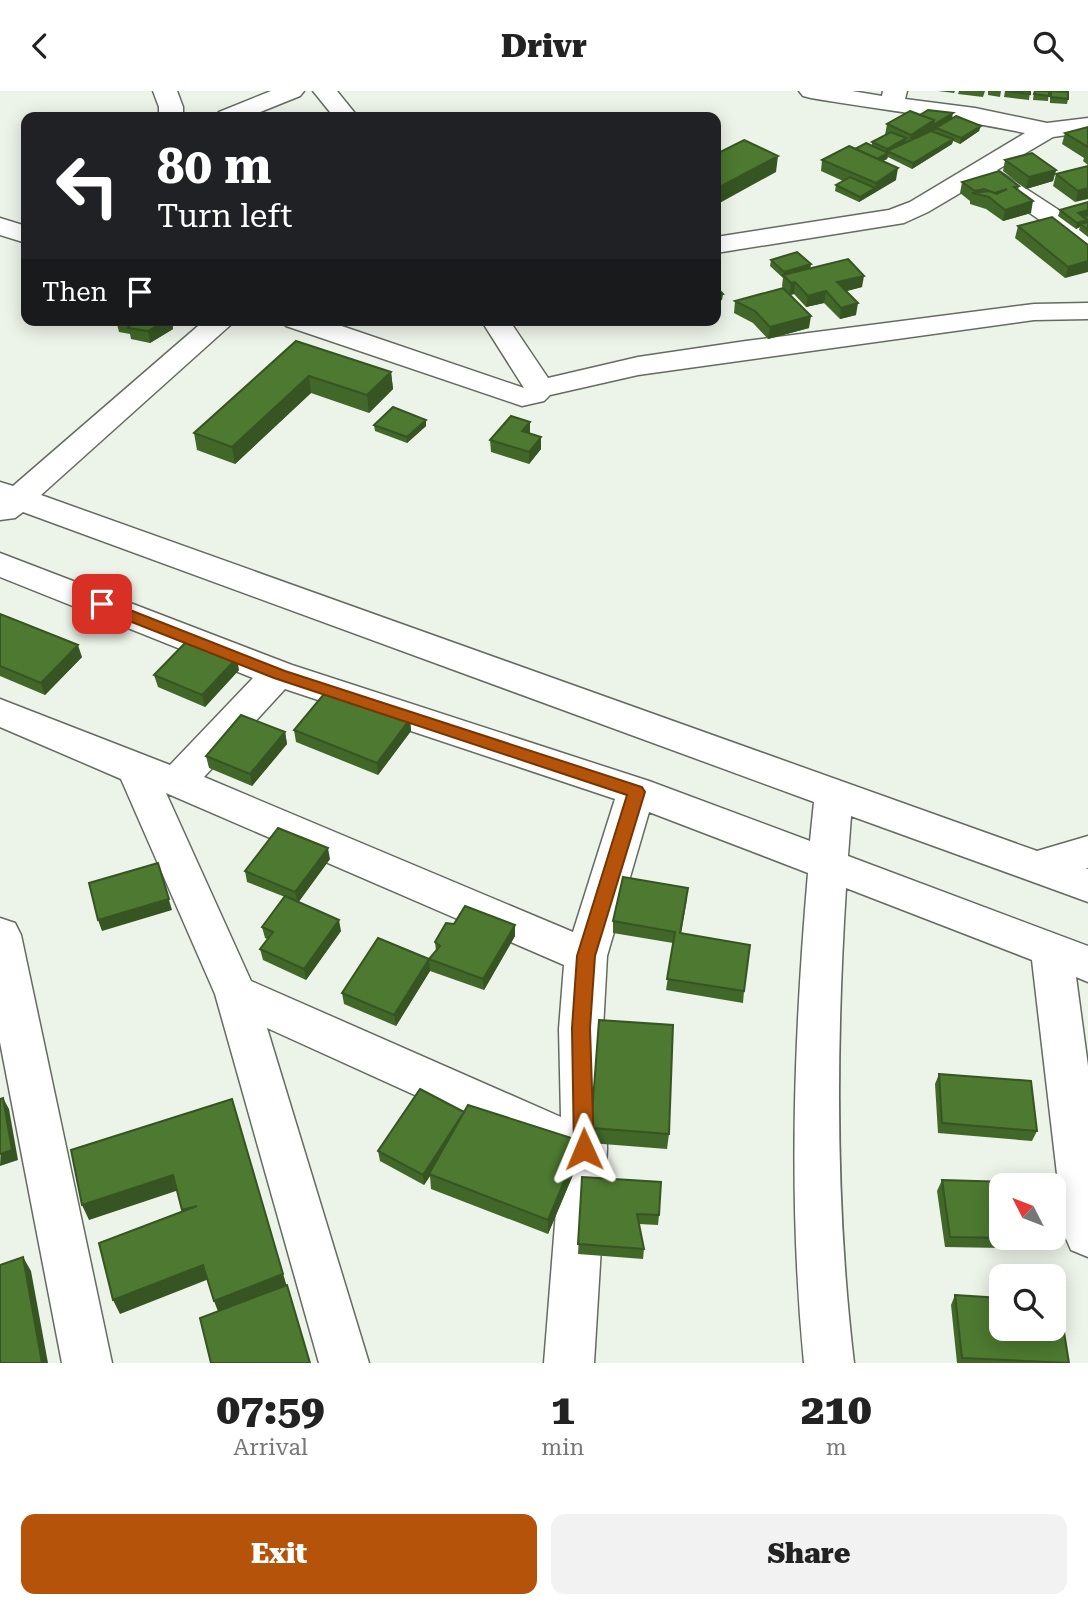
<!DOCTYPE html>
<html lang="en">
<head>
<meta charset="utf-8">
<style>
  :root { --surface:#fff; --page:#f2f2f2; --text:#222; --muted:#767676; --accent:#b45309 }
  body { margin:0; font-family:"Roboto Serif",serif; background:var(--page); color:var(--text); height:100vh; display:flex; flex-direction:column; font-size:26px; white-space:nowrap }
  * { box-sizing:border-box; margin:0 }
  p { font-size:23px; color:var(--muted) }
  .icon { flex:none; width:38px; height:38px; fill:none; stroke:currentColor; stroke-width:2; stroke-linecap:round; stroke-linejoin:round }
  .map { position:relative; height:1272px; overflow:hidden }
  .sheet { display:flex; flex-direction:column; background:var(--surface); flex:1 }
  .sheet>* { flex:none }
  .hud { position:absolute; left:21px; top:21px; width:700px; height:214px; border-radius:14px; box-shadow:0 4px 18px #0003; background:#202124; color:#fff; overflow:hidden }
  .needle { width:46px; rotate:312deg }
  .fabs { position:absolute; left:989px; top:1082px; display:grid; gap:14px }
  .fabs a { display:grid; place-items:center; width:77px; height:77px; border-radius:14px; background:var(--surface); box-shadow:0 4px 18px #0003; font-size:35px }
  .pin { position:absolute; display:grid; place-items:center; width:60px; height:60px; color:#fff; margin:-30px; border-radius:14px; box-shadow:0 4px 10px #0006 }
  .me { position:absolute; width:77px; margin:-38px; rotate:359deg; stroke-linejoin:round; filter:drop-shadow(0 0 5px #0008) }
  .turn { display:flex; align-items:center; gap:24px; height:147px; padding:0 21px; font-size:32px }
  .turn .icon { width:91px; height:91px; stroke-width:2.5 }
  .turn b { display:block; font-size:49px; line-height:60px }
  .then { display:flex; align-items:center; height:66px; padding:0 21px; background:#0003; gap:14px; font-size:26px }
  .eta { display:flex; justify-content:space-evenly; align-items:center; height:119px; text-align:center }
  .eta b { font-size:42px; font-weight:800; line-height:49px }
  .button { display:flex; gap:14px; margin-top:auto; padding:14px 21px }
  .button a { flex:1; height:80px; border-radius:14px; background:var(--accent); color:#fff; font-size:28px; font-weight:800; line-height:80px; text-align:center }
  .button a+a { background:var(--page); color:var(--text) }
  header { display:flex; justify-content:space-between; align-items:center; height:91px; padding:0 21px; background:var(--surface); font-size:32px; font-weight:800 }
  .map>svg:first-child { display:block }
</style>
</head>
<body>
<header><svg class="icon" aria-label="back" viewBox="0 0 24 24"><path d="M15 5l-7 7 7 7"/></svg>Drivr<svg class="icon" aria-label="search" viewBox="0 0 24 24"><circle cx="10" cy="10" r="6"/><path d="M15 15l6 6"/></svg></header>
<div class="map">
<svg width="1088" height="1272" viewBox="0 0 1088 1272">
  <rect width="100%" height="100%" fill="#ecf3e8"/>
  <g fill="none" stroke-linecap="round" stroke-linejoin="round">
    <!-- street casing -->
    <g stroke="#646b61" stroke-width="3">
      <path id="street" d="M153,0H177L183,16V26H159V16Z
        M271,0H304L300,5L248,26H215L219,21Z
        M313,0H337L358,26H334Z
        M799,0H852L882,5L883,0H907L905,8L975,17L1047,32L1088,27V41L1053,46L997,79L1088,138V158L1079,156L982,89L928,121L904,132L716,162V146L889,119L910,111L1025,42C954,27 882,19 811,7L803,5Z
        M0,127L26,135V152L0,144Z
        M1088,212V228L1034,229L638,284L550,304L544,310L522,315L286,235L282,229H324L524,297L481,229H509L548,287L638,266L746,250L1034,213Z
        M205,229H236L41,404L1037,760L1088,745V777H1085L1088,778V811L851,725L848,765L1088,855V891L1076,886L1088,975V1166L1071,1159L1064,1143L1032,869L846,797C836,956 835,1114 854,1272H804C788,1108 794,946 808,782L649,721L607,865L603,938L607,1058L594,1272H544L560,1070L267,937L369,1272H319L215,903L121,688L0,636V608L170,674L253,587L0,486V462L292,574L649,690L810,750L814,711L23,421L15,427L0,429V391L13,395ZM285,598L615,708L573,841L204,686ZM166,702L564,874L559,938L561,1026L251,890Z
        M0,827L15,832L21,844L112,1272H62L0,951Z"/>
    </g>
    <!-- street -->
    <use href="#street" fill="#fff" fill-rule="evenodd"/>
  </g>
  <!-- wall -->
  <path fill="#426829" d="M938,0H955L954,2Z
    M959,0H985L983,6L958,3Z
    M988,0H1001L1000,6L988,4Z
    M1005,0H1030L1029,9L1004,6Z
    M1034,0H1049L1048,10L1033,9Z
    M1050,0H1057L1068,8L1067,13L1050,12Z
    M920,24L952,27L979,40L960,53L953,50L952,53L912,78L888,66L887,68L883,70L896,89L859,111L835,100L836,94L843,90L821,80L822,69L855,58L872,54V51L885,44L887,33Z
    M1088,36V74L1083,70L1084,67L1062,53L1065,42Z
    M1005,69L1056,79L1053,90L1026,98L1003,80Z
    M1088,75L1075,111L1053,95L1056,83Z
    M962,91L1019,95L1018,99L1031,122L1003,130L986,118L970,113V110L960,102Z
    M1088,111V146L1079,139L1080,136L1076,138L1058,125L1060,119Z
    M1018,135L1088,154L1065,187L1015,147Z
    M771,169L810,178L862,196L846,200L856,224L840,228L824,212L806,216L794,203L790,204L809,237L768,248L753,232L734,222L735,210L783,197L782,195L783,187L770,175Z
    M116,229H174L172,230L173,238L150,252L131,248L130,243L119,241Z
    M296,250L391,281L393,298L369,322L311,302L235,373L197,359L194,342Z
    M426,329V335L407,352L375,340L374,334Z
    M530,343L541,358L529,373L491,361L490,349Z
    M0,523L82,566L45,604L0,585Z
    M239,579L205,616L158,596L154,584Z
    M410,628L411,640L378,684L296,651L294,639Z
    M285,641L287,653L252,695L209,677L206,665Z
    M330,768L298,811L341,840L306,889L263,869L260,858L267,848L265,847L262,836L285,806L247,791L245,780Z
    M687,808L681,843L744,900L743,912L666,899L673,852L613,842V830Z
    M515,834V845L484,899L430,880L396,935L344,913L342,902L429,868L436,860L435,851Z
    M939,983L1037,1040L1032,1050L938,1042L935,993Z
    M464,1021L581,1050V1065L548,1143L431,1098L430,1085L424,1094L380,1070L378,1060Z
    M591,1037L669,1043L667,1058L590,1052Z
    M582,1086L659,1124L658,1134L639,1133L644,1158L643,1168L578,1163Z
    M942,1089L1060,1148L1054,1158L945,1156L937,1100Z
    M955,1204L1069,1272H957L951,1214Z"/>
  <!-- shaded-wall -->
  <path fill="#365522" d="M953,22L952,28L909,55L911,44L934,29Z
    M981,35L979,40L960,53L961,47Z
    M906,47L904,53L887,60L886,63L887,58Z
    M953,48L952,53L912,78L913,72Z
    M888,62L887,68L870,77L871,72Z
    M778,65L776,81L716,114V98Z
    M898,77L896,89L859,111L860,106L875,97L876,92Z
    M1056,79L1053,90L1026,98L1029,86Z
    M1088,97V108L1075,111L1078,100Z
    M1033,110L1031,122L1003,130L1005,119Z
    M1088,119V125L1076,128L1078,122Z
    M1087,129L1085,135L1081,133L1080,136L1076,138L1077,132Z
    M1088,170V181L1065,187L1068,176Z
    M811,173L810,179L784,184V181Z
    M864,185L862,196L836,203L837,191Z
    M795,191L794,203L790,204L791,192Z
    M826,200L824,212L806,216L808,205Z
    M723,203L722,209L716,211V205Z
    M858,212L856,224L840,228L841,217Z
    M811,225L809,237L768,248L770,236Z
    M165,229H174L172,230L173,238L150,252L148,240Z
    M391,281L393,298L369,322L367,304Z
    M309,285L311,302L235,373L232,356Z
    M426,329V335L407,352V346Z
    M530,331V343L522,340Z
    M541,346V358L529,373V361Z
    M78,554L82,566L45,604L41,592Z
    M237,567L239,579L205,616L202,604Z
    M410,628L411,640L378,684L377,672Z
    M285,641L287,653L252,695L250,683Z
    M328,757L330,768L298,812L295,801Z
    M158,772L172,819L102,840L98,829Z
    M339,829L341,840L306,889L304,878Z
    M515,834V845L484,899L483,888Z
    M429,868L430,880L396,935L394,924Z
    M3,1007L9,1018L18,1069L0,1075Z
    M232,1008L287,1196L219,1223L214,1210Z
    M464,1021L429,1083L430,1085L424,1094L423,1084Z
    M581,1050V1065L548,1143V1129Z
    M173,1084L179,1099L89,1129L82,1114Z
    M23,1166L31,1180L48,1272H42Z
    M203,1174L209,1188L120,1223L113,1209Z"/>
  <!-- building -->
  <path fill="#4d7930" stroke="#365522" stroke-width="2" d="M1006,0H1030V3Z
    M1035,0H1049V5L1034,3Z
    M1051,0L1068,1V8L1051,6Z
    M928,19L953,22L933,34L934,29L920,24Z
    M910,20L934,29L911,44L887,33Z
    M956,25L981,35L961,47L936,37Z
    M1088,36V56L1065,42Z
    M931,40L953,48L913,72L887,60Z
    M891,41L906,47L887,58L872,51Z
    M744,49L778,65L716,98V63Z
    M866,52L888,62L877,68L855,58Z
    M849,55L898,77L876,92L822,69Z
    M1032,62L1056,79L1029,86L1005,69Z
    M1088,75V97L1078,100L1056,83Z
    M999,80L1019,95L1014,96L1033,110L1005,119L989,106L972,102L989,100L997,103L1007,98L995,102L984,98L975,100L962,91Z
    M850,86L875,97L860,106L836,94Z
    M1088,111V119L1078,122L1087,129L1077,132L1060,119Z
    M1052,126L1088,154V170L1068,176L1018,135Z
    M1088,131V139L1081,133Z
    M797,161L811,173L784,181L771,169Z
    M848,168L864,185L837,191L858,212L841,217L826,200L808,205L795,191L791,192L783,184Z
    M716,196L723,203L716,205Z
    M783,197L811,225L770,236L755,220L735,210Z
    M117,229H167L148,240L128,237L131,233Z
    M296,250L391,281L367,304L309,285L232,356L194,342Z
    M393,316L426,329L407,346L374,334Z
    M511,325L530,331L522,340L541,346L529,361L490,349Z
    M0,523L78,554L41,592L0,575Z
    M189,548L237,567L202,604L154,584Z
    M329,597L410,628L377,672L294,639Z
    M241,624L285,641L250,683L206,665Z
    M278,737L328,757L295,801L245,780Z
    M158,772L169,808L98,829L89,792Z
    M623,786L688,797L680,842L750,854L744,900L667,888L675,841L613,830Z
    M285,805L339,829L304,878L260,858L273,841L262,836Z
    M465,815L515,834L483,888L429,868L440,855L435,851L446,832L454,833Z
    M378,847L429,868L394,924L342,902Z
    M599,929L673,934L669,1043L591,1037Z
    M939,983L1031,990L1037,1040L942,1032Z
    M420,998L464,1021L423,1084L378,1060Z
    M3,1007L12,1059L0,1063V1008Z
    M232,1008L283,1183L214,1210L203,1174L113,1209L99,1152L197,1115L182,1119L173,1084L82,1114L71,1059Z
    M468,1014L581,1050L548,1129L429,1083Z
    M582,1086L661,1091L659,1124L637,1123L644,1158L578,1153Z
    M942,1089L1049,1092V1094H1001V1146H1054V1117L1060,1148L950,1146Z
    M23,1166L42,1272H0V1174Z
    M287,1194L310,1272H211L200,1227Z
    M955,1204L1001,1207V1237H1054V1210H1059L1069,1272L962,1267Z"/>
  <!-- route -->
  <path fill="#b45309" stroke="#753606" stroke-width="2" d="M102,508L285,580L642,696L645,701L595,865L590,937L594,1058L591,1064L584,1067L577,1064L574,1058L572,937L577,865L627,704L274,587L96,517L94,513L96,510Z"/>
</svg>
<div class="fabs">
<a><svg class="needle" viewBox="-14 -14 28 28"><path d="M0-13l5 13h-10z" fill="#e53935"/><path d="M0 13l5-13h-10z" fill="#767676"/></svg></a>
<a><svg class="icon" aria-label="search" viewBox="0 0 24 24"><circle cx="10" cy="10" r="6"/><path d="M15 15l6 6"/></svg></a>
</div>
<div class="pin" style="left:102px;top:513px;background:#d93025"><svg class="icon" aria-label="arrive" viewBox="0 0 24 24"><path d="M6 21V4h12l-3 4 3 4H6"/></svg></div>
<svg class="me" style="left:584px;top:1058px" viewBox="-20 -20 40 40"><path d="M0-17L14 15 0 8-14 15z" fill="#b45309" stroke="#fff" stroke-width="4"/></svg>
<div class="hud">
<div class="turn"><svg class="icon" aria-label="left" viewBox="0 0 24 24"><path d="M17 20v-9H6M10 6l-5 5 5 5"/></svg><div><b>80 m</b>Turn left</div></div>
<div class="then">Then<svg class="icon" aria-label="arrive" viewBox="0 0 24 24"><path d="M6 21V4h12l-3 4 3 4H6"/></svg></div>
</div>
</div>
<section class="sheet">
<div class="eta">
<div><b>07:59</b><p>Arrival</p></div>
<div><b>1</b><p>min</p></div>
<div><b>210</b><p>m</p></div>
</div>
<div class="button"><a>Exit</a><a>Share</a></div>
</section>
</body>
</html>
